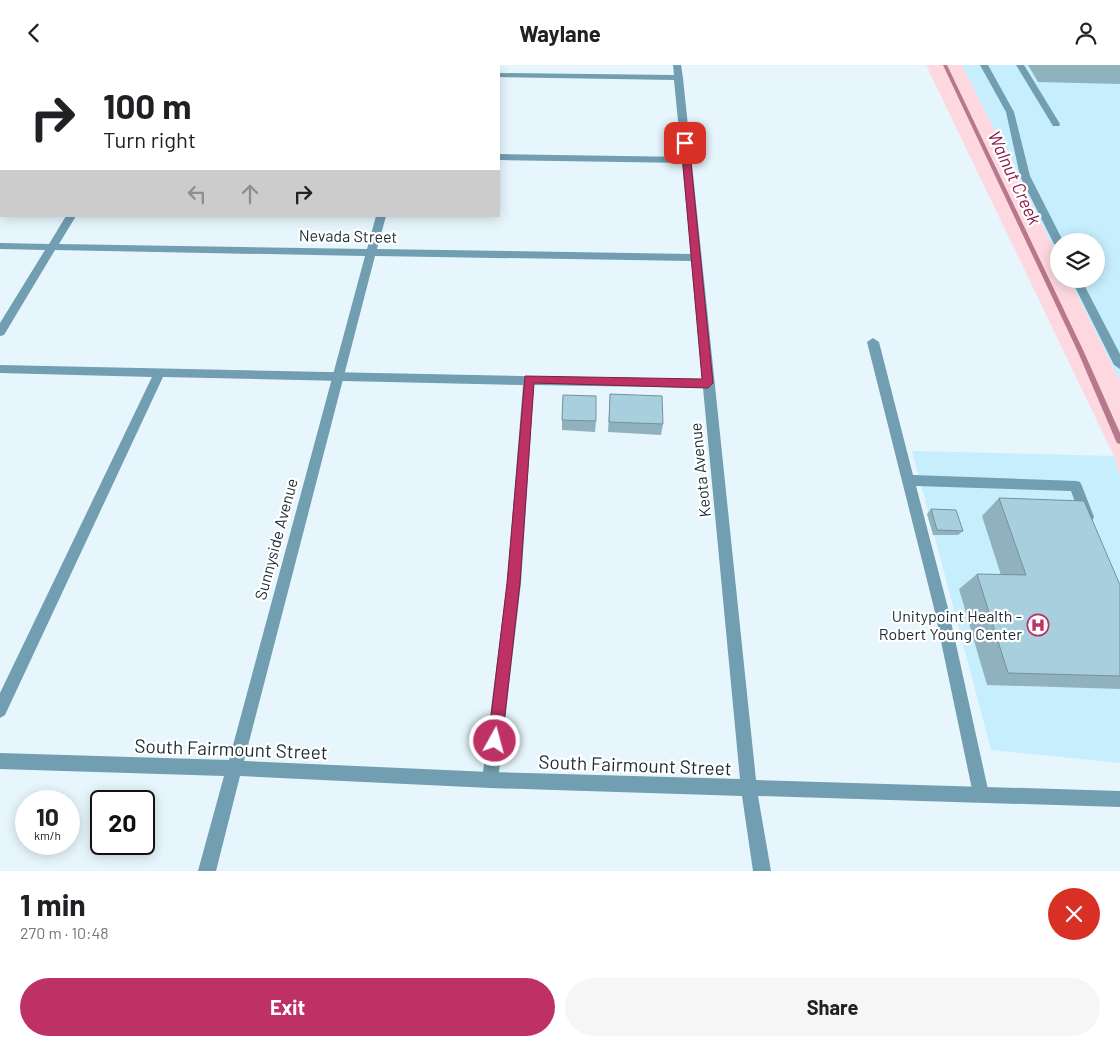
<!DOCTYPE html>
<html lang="en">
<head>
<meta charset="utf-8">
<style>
  :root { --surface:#fff; --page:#f6f6f6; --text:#202124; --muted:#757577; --accent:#bd3165 }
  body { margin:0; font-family:Barlow,sans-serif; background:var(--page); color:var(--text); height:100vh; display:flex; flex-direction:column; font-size:19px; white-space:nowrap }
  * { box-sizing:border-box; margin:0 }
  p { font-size:16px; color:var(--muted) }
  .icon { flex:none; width:28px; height:28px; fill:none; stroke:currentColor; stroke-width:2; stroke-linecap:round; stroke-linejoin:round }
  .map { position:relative; height:806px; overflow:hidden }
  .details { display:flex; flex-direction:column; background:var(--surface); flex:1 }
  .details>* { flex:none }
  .top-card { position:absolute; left:0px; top:0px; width:500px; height:152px; box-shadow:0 2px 12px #0003; background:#fff; color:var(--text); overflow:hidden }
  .buttons { position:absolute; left:1050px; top:168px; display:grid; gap:10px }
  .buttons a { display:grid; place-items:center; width:55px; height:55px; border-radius:50%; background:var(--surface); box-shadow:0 2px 12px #0003; font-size:25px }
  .speed { position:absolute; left:15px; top:725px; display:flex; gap:10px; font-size:25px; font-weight:700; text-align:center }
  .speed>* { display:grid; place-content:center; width:65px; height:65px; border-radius:50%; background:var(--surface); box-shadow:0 2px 12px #0003; line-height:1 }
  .speed small { font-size:12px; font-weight:400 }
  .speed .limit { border:2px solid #111; border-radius:8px; background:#fff; color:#111 }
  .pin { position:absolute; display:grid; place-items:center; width:42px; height:42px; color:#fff; margin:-21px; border-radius:10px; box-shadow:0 2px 8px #0006 }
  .me { position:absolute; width:55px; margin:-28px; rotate:7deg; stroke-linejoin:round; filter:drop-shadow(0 0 4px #0008) }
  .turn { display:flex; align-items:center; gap:18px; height:105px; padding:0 20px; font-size:22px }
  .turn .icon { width:65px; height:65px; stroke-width:2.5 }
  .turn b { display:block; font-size:35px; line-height:42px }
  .lanes { display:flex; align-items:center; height:48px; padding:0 20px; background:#0003; justify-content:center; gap:25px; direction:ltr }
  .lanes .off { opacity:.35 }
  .round { display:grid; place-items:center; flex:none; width:52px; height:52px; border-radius:26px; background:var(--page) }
  .headline { display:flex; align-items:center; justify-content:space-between; height:85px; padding:0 20px }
  h1 { font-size:30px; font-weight:700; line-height:38px }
  .cta { display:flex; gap:10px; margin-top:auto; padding:10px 20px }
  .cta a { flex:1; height:58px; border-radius:30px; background:var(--accent); color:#fff; font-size:20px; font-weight:700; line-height:58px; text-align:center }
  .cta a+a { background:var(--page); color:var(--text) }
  header { display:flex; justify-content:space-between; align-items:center; height:65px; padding:0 20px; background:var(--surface); font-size:22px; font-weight:700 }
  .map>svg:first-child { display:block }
</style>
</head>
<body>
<header><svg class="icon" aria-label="back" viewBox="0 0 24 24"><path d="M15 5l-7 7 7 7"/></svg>Waylane<svg class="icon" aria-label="person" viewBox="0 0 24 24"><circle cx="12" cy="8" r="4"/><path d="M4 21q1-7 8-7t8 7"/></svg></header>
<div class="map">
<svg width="1120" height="806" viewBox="0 0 1120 806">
  <rect width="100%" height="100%" fill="#e7f6fd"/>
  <!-- built -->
  <path fill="#c7eefd" d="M962,0H1120V316L1069,214H1096V176H1059V194Z
    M912,386L1114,391L1120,411V698L991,685Z"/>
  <!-- green -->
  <path fill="#fdd8e0" d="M926,0H962L1059,194V214H1069L1120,316V411L1114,391Z"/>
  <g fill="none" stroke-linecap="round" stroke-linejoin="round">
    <!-- stream -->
    <path fill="#b7778c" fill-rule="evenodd" d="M943,0H947L1084,287L1120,368V379L1117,378L1116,376L1078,287Z"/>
    <!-- service -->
    <path fill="#719eb0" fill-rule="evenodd" d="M980,0H988L1014,47L1030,111L1063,176H1059V182L1054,179L1020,111L1006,47Z
      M1016,0H1024L1060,59L1059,61H1053Z
      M0,79H1V85H0Z
      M499,89L687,92L691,95L687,98L499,95Z
      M1071,214H1081L1120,289V304L1114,300Z
      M873,273L879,277L913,410L1076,416L1080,417L1082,421L1094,452L1092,456L1087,458L1082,456L1071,426L916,421L948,543L989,729L987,735L981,737L975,735L973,729L934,543L867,277Z
      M0,300L708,315L714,319L708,323L534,320L521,518L498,715L496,721L490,723L484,721L482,715L507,518L523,320L163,312L5,650L0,653V628L152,312L0,308Z"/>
    <!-- minor -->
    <path fill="#719eb0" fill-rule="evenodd" d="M0,0H4V1H1L0,4Z
      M157,0H165V1H157Z
      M415,0H423V1H415Z
      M673,0H681L683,13L756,715L1120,726V742L758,731L771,806H753L742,731L490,723L240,711L216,806H198L224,711L0,704V688L229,695L365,191L55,185L4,270L0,271V258L45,185L0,184V178L49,179L66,151H76L59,179L367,184L376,151H386L377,184L691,189L674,15L499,12V8L674,10ZM375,191L691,196L740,714L490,707L244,696Z"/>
  </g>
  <!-- wall -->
  <path fill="#90b2bf" d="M1028,0H1120V19L1038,17Z
    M610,329L663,359L661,370L608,367Z
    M562,355L596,356L595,367L562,365Z
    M999,433L1120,520V624L987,620L959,524L977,509L1001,510L982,451Z
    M931,444L963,466L958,470H933L927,449Z"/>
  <!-- building -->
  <path fill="#a7cfde" stroke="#75919b" d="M610,329L662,331L663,359L609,357Z
    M563,330L596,331V356L562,355Z
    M999,433L1084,436L1120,520V611L1008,608L977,509L1026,510Z
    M931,444L956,445L963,466L937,465Z"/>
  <!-- route -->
  <path fill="#bd3165" stroke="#7b2042" d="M685,76L689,78L713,318L708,323L534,318L520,518L502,676L500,681L495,683L490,681L488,676L507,518L525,311L702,314L681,78Z"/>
  <!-- icons -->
  <defs>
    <g id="hospital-ring" transform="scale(1.125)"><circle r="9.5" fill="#fff" stroke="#bd3165" stroke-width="1.5"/><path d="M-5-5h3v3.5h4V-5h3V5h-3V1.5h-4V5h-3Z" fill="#bd3165"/></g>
  </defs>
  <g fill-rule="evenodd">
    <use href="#hospital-ring" x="1038" y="560"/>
  </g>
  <g text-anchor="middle" stroke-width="4.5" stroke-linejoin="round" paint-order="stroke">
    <!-- street labels -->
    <g font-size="16" fill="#1c2c32" stroke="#fff">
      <text transform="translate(348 171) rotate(1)" y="6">Nevada Street</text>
      <text transform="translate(700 405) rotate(-96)" y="6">Keota Avenue</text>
      <text transform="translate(276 474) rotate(-75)" y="6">Sunnyside Avenue</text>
    </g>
    <!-- poi labels -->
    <g font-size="16" fill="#1c2c32" stroke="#fff" text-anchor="end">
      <text x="1022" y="557">Unitypoint Health -<tspan x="1022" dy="18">Robert Young Center</tspan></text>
    </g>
    <!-- water labels -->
    <g font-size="18" font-style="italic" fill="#8c1847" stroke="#fff">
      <text transform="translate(1014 113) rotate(65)" y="6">Walnut Creek</text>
    </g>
    <!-- near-street labels -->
    <g font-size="19" fill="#1c2c32" stroke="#fff">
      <text transform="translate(231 684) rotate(2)" y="7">South Fairmount Street</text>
      <text transform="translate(635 700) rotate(2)" y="7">South Fairmount Street</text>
    </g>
  </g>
</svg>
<div class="buttons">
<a><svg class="icon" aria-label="layers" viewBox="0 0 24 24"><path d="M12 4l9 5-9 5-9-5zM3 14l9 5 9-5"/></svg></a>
</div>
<div class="speed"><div>10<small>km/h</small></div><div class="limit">20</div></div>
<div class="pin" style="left:685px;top:78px;background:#d93025"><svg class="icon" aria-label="arrive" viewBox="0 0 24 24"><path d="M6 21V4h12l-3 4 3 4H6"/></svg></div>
<svg class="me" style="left:495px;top:676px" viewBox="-20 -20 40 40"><circle r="17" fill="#bd3165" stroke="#fff" stroke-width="3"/><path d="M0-11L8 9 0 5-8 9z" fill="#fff"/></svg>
<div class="top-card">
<div class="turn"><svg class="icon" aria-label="right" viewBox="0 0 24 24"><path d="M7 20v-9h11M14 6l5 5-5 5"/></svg><div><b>100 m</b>Turn right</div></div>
<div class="lanes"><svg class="icon off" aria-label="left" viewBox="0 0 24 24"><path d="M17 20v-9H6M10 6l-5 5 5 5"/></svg><svg class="icon off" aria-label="ahead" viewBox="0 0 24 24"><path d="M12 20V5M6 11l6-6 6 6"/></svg><svg class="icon" aria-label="right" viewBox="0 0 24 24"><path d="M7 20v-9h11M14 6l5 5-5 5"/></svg></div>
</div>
</div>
<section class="details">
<div class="headline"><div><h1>1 min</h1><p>270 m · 10:48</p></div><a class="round" style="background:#d93025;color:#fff"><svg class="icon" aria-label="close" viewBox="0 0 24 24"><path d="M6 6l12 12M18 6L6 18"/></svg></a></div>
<div class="cta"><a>Exit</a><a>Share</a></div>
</section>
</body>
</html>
